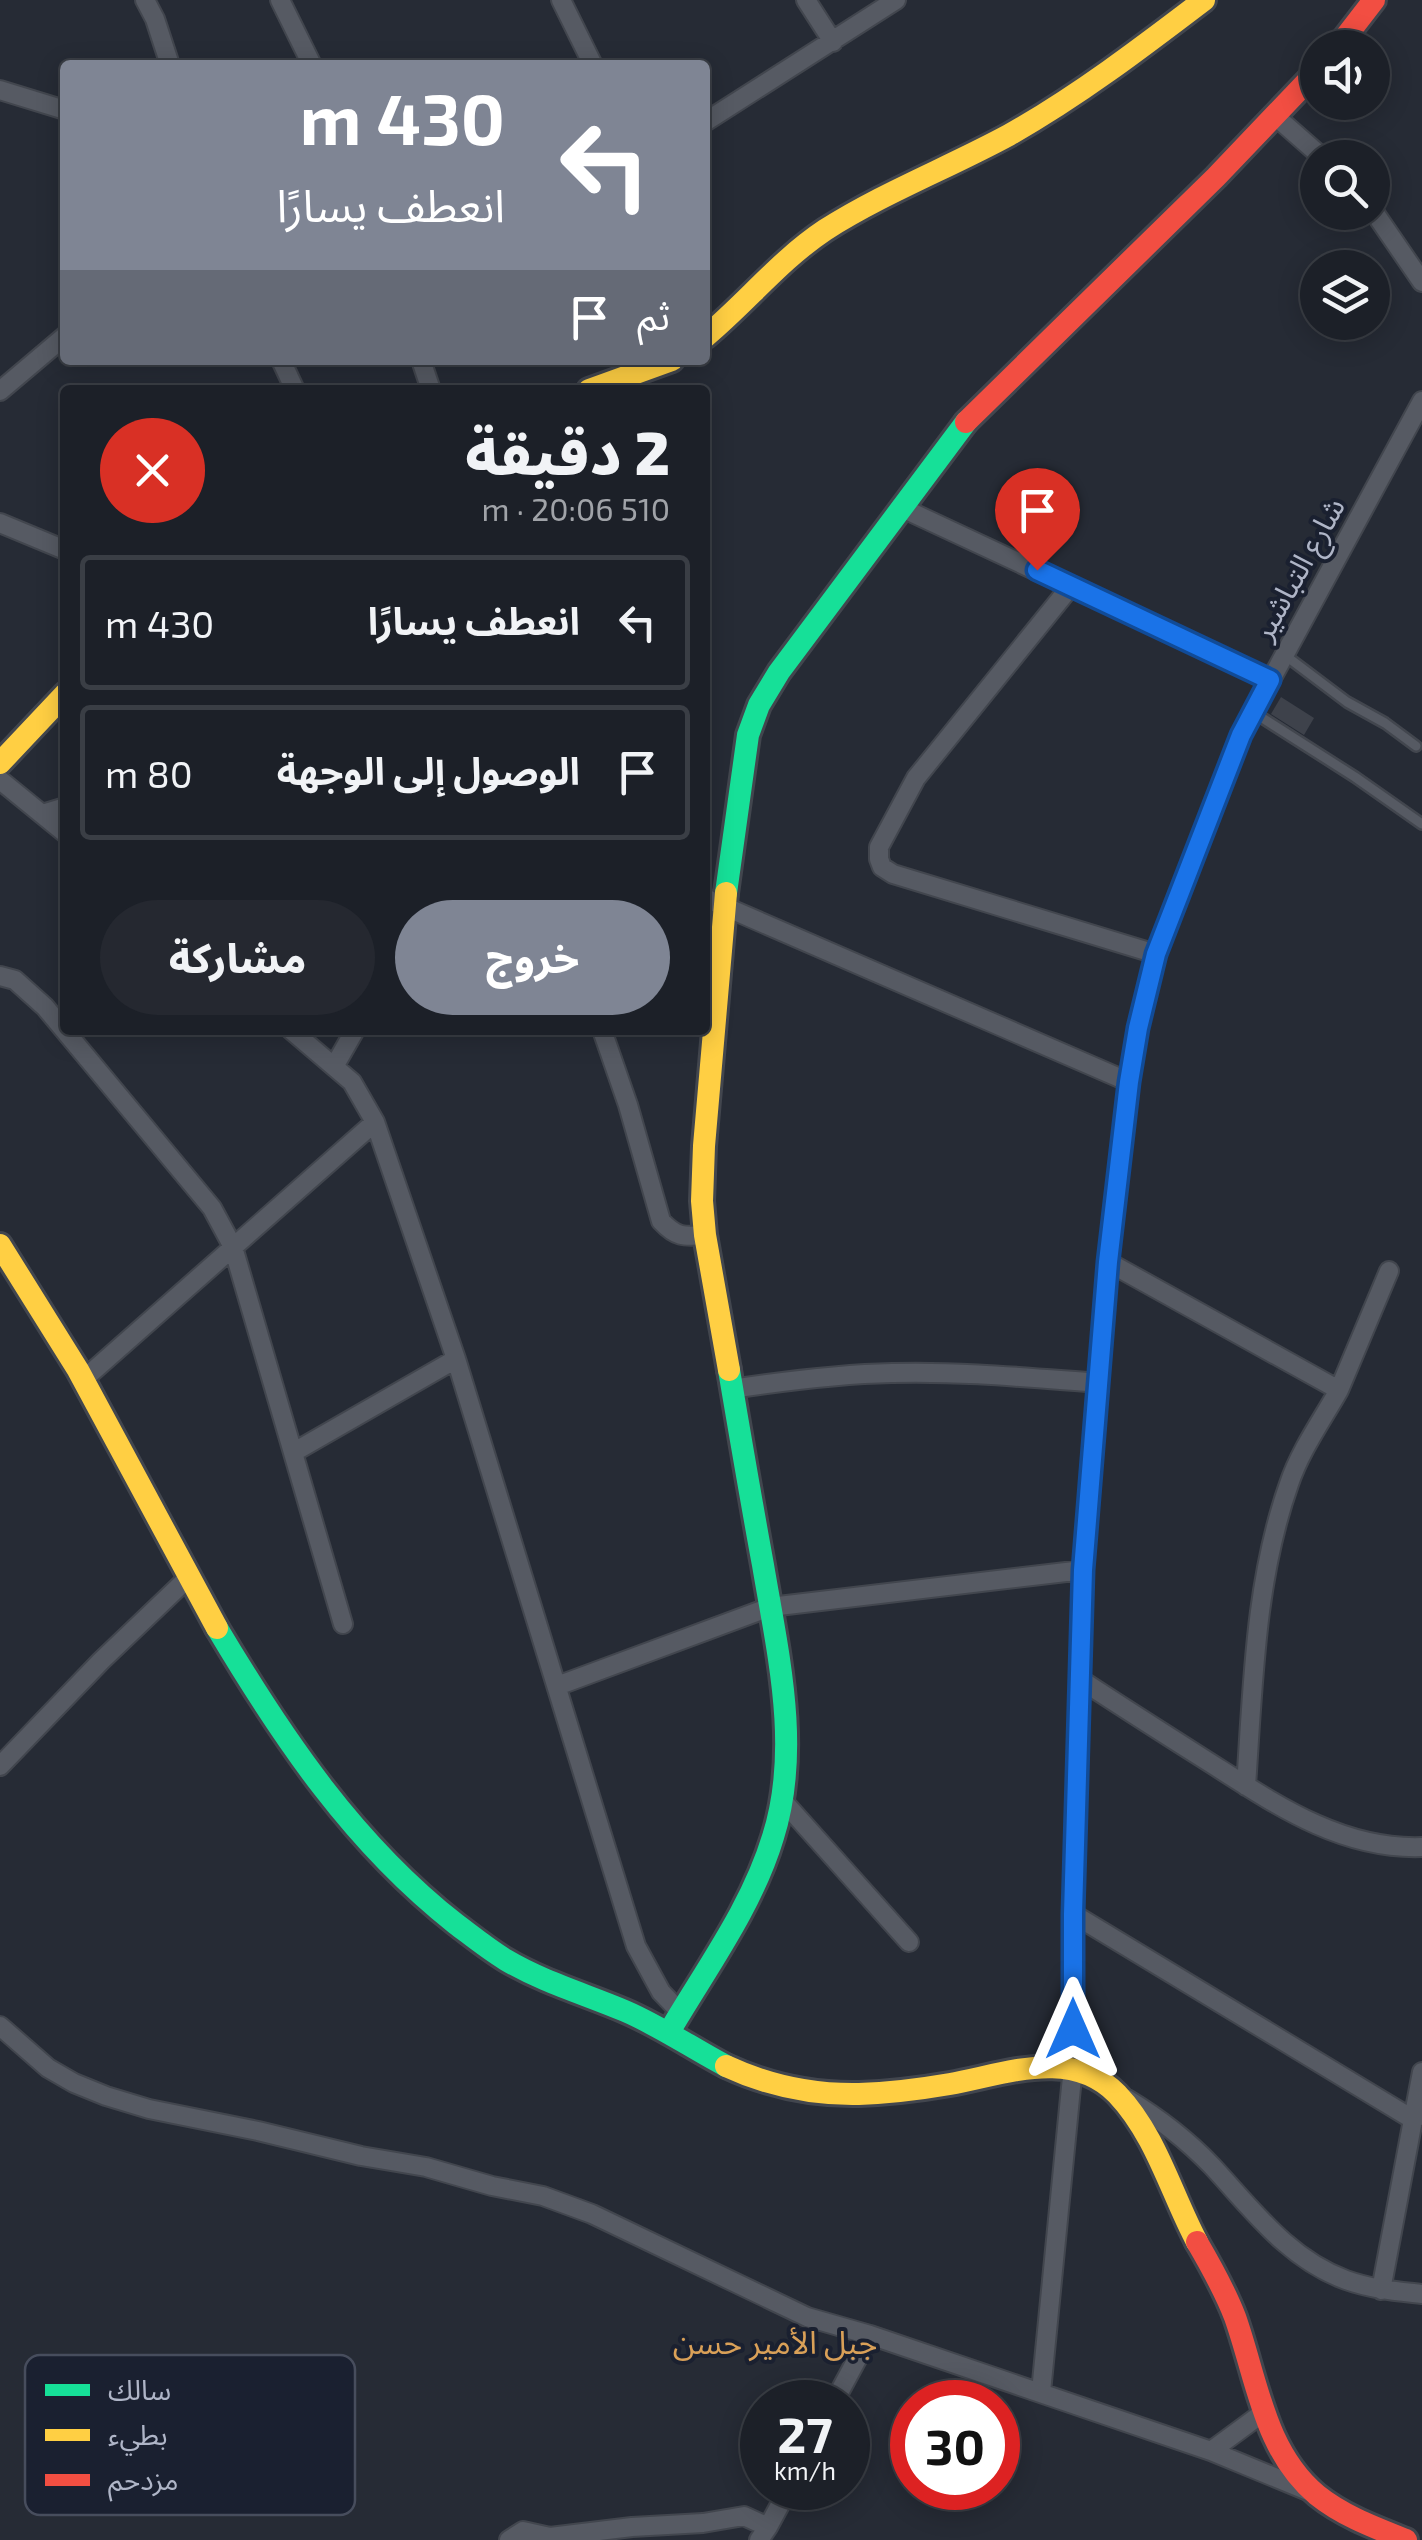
<!DOCTYPE html>
<html lang="ar">
<head>
<meta charset="utf-8">
<style>
  :root { --surface:#1c2028; --page:#252830; --text:#f1f3f6; --muted:#a0a3a8; --line:#3a3e45; --accent:#7f8594 }
  body { margin:0; font-family:"Exo 2","Noto Sans Arabic",sans-serif; background:var(--page); color:var(--text); direction:rtl; height:100vh; display:flex; flex-direction:column; font-size:38px; white-space:nowrap }
  * { box-sizing:border-box; margin:0 }
  p { font-size:32px; color:var(--muted) }
  .icon { flex:none; width:55px; height:55px; fill:none; stroke:currentColor; stroke-width:2; stroke-linecap:round; stroke-linejoin:round }
  .map { position:relative; flex:1; overflow:hidden; direction:ltr }
  .drawer { position:absolute; left:60px; top:385px; width:650px; height:650px; display:flex; flex-direction:column; background:var(--surface); border-radius:10px; box-shadow:0 5px 25px #0003,0 0 0 2px var(--line); direction:rtl }
  .drawer>* { flex:none }
  .hud { position:absolute; left:60px; top:60px; width:650px; height:305px; border-radius:10px; box-shadow:0 5px 25px #0003,0 0 0 2px var(--line); direction:rtl; background:#7f8594; color:#fff; overflow:hidden }
  .fabs { position:absolute; left:1300px; top:30px; display:grid; gap:20px }
  .fabs a { display:grid; place-items:center; width:90px; height:90px; border-radius:50%; background:var(--surface); box-shadow:0 5px 25px #0003,0 0 0 2px var(--line); font-size:50px }
  .speed { position:absolute; left:740px; top:2380px; display:flex; gap:20px; font-size:50px; font-weight:700; text-align:center }
  .speed>* { display:grid; place-content:center; width:130px; height:130px; border-radius:50%; background:var(--surface); box-shadow:0 5px 25px #0003,0 0 0 2px var(--line); line-height:1 }
  .speed small { font-size:25px; font-weight:400 }
  .speed .limit { border:15px solid #d22; background:#fff; color:#111 }
  .pin { position:absolute; display:grid; place-items:center; width:85px; height:85px; color:#fff; margin:-102px -42px; border-radius:50% 50% 50% 0; rotate:-45deg; box-shadow:0 0 10px #0007 }
  .pin .icon { rotate:45deg }
  .me { position:absolute; width:110px; margin:-55px; rotate:0deg; stroke-linejoin:round; filter:drop-shadow(0 0 8px #0008) }
  .turn { display:flex; align-items:center; gap:35px; height:210px; padding:0 40px; font-size:45px }
  .turn .icon { width:130px; height:130px; stroke-width:2.5 }
  .turn b { display:block; font-size:70px; line-height:85px }
  .then { display:flex; align-items:center; height:95px; padding:0 40px; background:#0003; gap:20px; font-size:38px }
  .round { display:grid; place-items:center; flex:none; width:105px; height:105px; border-radius:52px; background:var(--page) }
  .headline { display:flex; align-items:center; justify-content:space-between; height:170px; padding:0 40px }
  h1 { font-size:60px; font-weight:800; line-height:75px }
  .action { display:flex; gap:20px; margin-top:auto; padding:20px 40px }
  .action a { flex:1; height:115px; border-radius:60px; background:var(--accent); color:#fff; font-size:40px; font-weight:800; line-height:115px; text-align:center }
  .action a+a { background:var(--page); color:var(--text) }
  ul { padding:0; list-style:none }
  li { display:flex; align-items:center; gap:30px; height:135px; margin:0 20px 15px; padding:0 20px; border:5px solid var(--line); border-radius:10px }
  li div { flex:1 }
  li b { display:block; font-size:38px }
  li em { font-style:normal }
  .map>svg:first-child { display:block }
</style>
</head>
<body>
<div class="map">
<svg width="1422" height="2540" viewBox="0 0 1422 2540">
  <rect width="100%" height="100%" fill="#262b35"/>
  <!-- building -->
  <path fill="#3e424b" d="M1281,697L1314,718L1304,735L1271,714Z"/>
  <g fill="none" stroke-linecap="round" stroke-linejoin="round">
    <!-- lane casing -->
    <g stroke="#42464e" stroke-width="14">
      <path id="lane" d="M1286,656L1347,702L1385,723L1416,746
        M1253,712L1355,777L1422,824"/>
    </g>
    <!-- street casing -->
    <g stroke="#42464e" stroke-width="22">
      <path id="street" d="M145,0L155,19L170,65
        M280,0L312,65
        M561,0L593,65
        M806,0L833,42
        M0,90L65,110
        M1274,115L1323,158
        M705,122L896,0
        M1372,209L1422,282
        M281,360L295,390
        M421,360L431,390
        M0,391L65,336
        M900,507L1270,680
        M0,523L65,550
        M1071,586L916,778L879,847V859L882,867L893,874L1156,954
        M0,780L65,833
        M42,814L65,807
        M705,898L1129,1082
        M0,976L15,980L45,1007L212,1208L233,1247L343,1624
        M291,1030L352,1082L375,1122L456,1359L636,1946L661,1992L682,2014
        M602,1030L628,1105L661,1221C676,1237 683,1237 705,1235
        M335,1065L355,1030
        M1108,1262L1339,1390C1322,1420 1300,1451 1289,1484C1255,1580 1253,1685 1246,1786
        M84,1379L375,1122
        M732,1389C785,1381 838,1374 892,1373C961,1371 1031,1378 1099,1383
        M1339,1390L1389,1271
        M294,1452L456,1359
        M1081,1680C1122,1707 1163,1733 1204,1759C1272,1802 1339,1850 1422,1847
        M557,1686L770,1607L1083,1570
        M0,1766L101,1661L190,1576
        M783,1801L909,1942
        M1073,1914L1414,2120
        M0,2026L48,2068L74,2083L106,2096L149,2109L258,2131L361,2156L426,2167L492,2186L543,2196L592,2214L807,2317L870,2335L1211,2451L1308,2491
        M1127,2099C1157,2117 1187,2140 1212,2166C1252,2209 1288,2259 1346,2280C1371,2289 1396,2291 1422,2294
        M1381,2290L1422,2072
        M1041,2392L1073,2067V1914L1083,1570L1108,1262L1129,1082L1138,1028L1156,954L1241,735L1422,401
        M834,2402L870,2335
        M1211,2451L1264,2412
        M768,2527L789,2488
        M509,2540L523,2531L550,2537L632,2527L703,2523L744,2516L768,2527L759,2540"/>
    </g>
    <!-- fast casing -->
    <g stroke="#42464e" stroke-width="28">
      <path id="fast" d="M726,893L748,735L759,705L779,672L966,422
        M217,1628C283,1739 354,1844 456,1924C472,1936 488,1949 506,1960C543,1982 585,1994 625,2011C660,2026 692,2048 726,2066
        M669,2032C706,1969 752,1907 773,1837C801,1749 778,1654 763,1565C751,1500 740,1435 729,1370"/>
    </g>
    <!-- slow casing -->
    <g stroke="#42464e" stroke-width="28">
      <path id="slow" d="M705,337C746,303 780,260 825,230C883,193 948,168 1009,135C1078,96 1141,48 1204,0
        M589,390L672,360
        M0,763L65,694
        M726,893L704,1146L702,1201L705,1235L729,1370
        M0,1245L78,1370L217,1628
        M726,2066C769,2086 812,2095 859,2094C890,2093 921,2089 950,2084C1006,2074 1071,2047 1117,2094C1156,2135 1171,2193 1197,2242"/>
    </g>
    <!-- jam casing -->
    <g stroke="#42464e" stroke-width="28">
      <path id="jam" d="M1337,48L1374,0
        M966,422L1216,177L1318,70
        M1197,2242C1211,2266 1225,2291 1235,2317C1257,2379 1264,2451 1317,2495C1343,2516 1376,2528 1406,2540"/>
    </g>
    <!-- lane -->
    <use href="#lane" stroke="#565a63" stroke-width="9"/>
    <!-- street -->
    <use href="#street" stroke="#565a63" stroke-width="18"/>
    <!-- fast -->
    <use href="#fast" stroke="#16e098" stroke-width="22"/>
    <!-- slow -->
    <use href="#slow" stroke="#ffcf43" stroke-width="22"/>
    <!-- jam -->
    <use href="#jam" stroke="#f24e42" stroke-width="22"/>
  </g>
  <g fill="none" stroke-linecap="round" stroke-linejoin="round">
    <!-- route casing -->
    <g stroke="#114b97" stroke-width="25">
      <path id="route" d="M1037,570L1270,680L1241,735L1156,954L1138,1028L1129,1082L1108,1262L1083,1570L1073,1914V2029"/>
    </g>
    <!-- route -->
    <use href="#route" stroke="#1a73e8" stroke-width="18"/>
  </g>
  <g text-anchor="middle" stroke-width="8" stroke-linejoin="round" paint-order="stroke">
    <!-- street labels -->
    <g font-size="30" fill="#afb5c7" stroke="#1a2030">
      <text transform="translate(1299 569) rotate(-61)" y="10">شارع التباشير</text>
    </g>
    <!-- neighbourhood labels -->
    <g font-size="32" fill="#d9a058" stroke="#1a2030">
      <text x="775" y="2354">جبل الأمير حسن</text>
    </g>
  </g>
  <!-- legend -->
  <rect x="25" y="2355" width="330" height="160" rx="15" fill="#1a2030" stroke="#474d5d" stroke-width="2.5"/>
  <rect x="45" y="2384" width="45" height="12" fill="#16e098"/>
  <rect x="45" y="2429" width="45" height="12" fill="#ffcf43"/>
  <rect x="45" y="2474" width="45" height="12" fill="#f24e42"/>
  <g font-size="28" fill="#afb5c7">
    <text x="108" y="2400">سالك</text>
    <text x="108" y="2445">بطيء</text>
    <text x="108" y="2490">مزدحم</text>
  </g>
</svg>
<div class="fabs">
<a><svg class="icon" aria-label="sound" viewBox="0 0 24 24"><path d="M4 9h4l5-4v14l-5-4H4zM17 9q2 3 0 6"/></svg></a>
<a><svg class="icon" aria-label="search" viewBox="0 0 24 24"><circle cx="10" cy="10" r="6"/><path d="M15 15l6 6"/></svg></a>
<a><svg class="icon" aria-label="layers" viewBox="0 0 24 24"><path d="M12 4l9 5-9 5-9-5zM3 14l9 5 9-5"/></svg></a>
</div>
<div class="speed"><div>27<small>km/h</small></div><div class="limit">30</div></div>
<div class="pin" style="left:1037px;top:570px;background:#d93025"><svg class="icon" aria-label="arrive" viewBox="0 0 24 24"><path d="M6 21V4h12l-3 4 3 4H6"/></svg></div>
<svg class="me" style="left:1073px;top:2029px" viewBox="-20 -20 40 40"><path d="M0-17L14 15 0 8-14 15z" fill="#1a73e8" stroke="#fff" stroke-width="4"/></svg>
<div class="hud">
<div class="turn"><svg class="icon" aria-label="left" viewBox="0 0 24 24"><path d="M17 20v-9H6M10 6l-5 5 5 5"/></svg><div><b>430 m</b>انعطف يسارًا</div></div>
<div class="then">ثم<svg class="icon" aria-label="arrive" viewBox="0 0 24 24"><path d="M6 21V4h12l-3 4 3 4H6"/></svg></div>
</div>
<section class="drawer">
<div class="headline"><div><h1>2 دقيقة</h1><p>510 m · 20:06</p></div><a class="round" style="background:#d93025;color:#fff"><svg class="icon" aria-label="close" viewBox="0 0 24 24"><path d="M6 6l12 12M18 6L6 18"/></svg></a></div>
<ul>
<li><svg class="icon" aria-label="left" viewBox="0 0 24 24"><path d="M17 20v-9H6M10 6l-5 5 5 5"/></svg><div><b>انعطف يسارًا</b></div><em>430 m</em></li>
<li><svg class="icon" aria-label="arrive" viewBox="0 0 24 24"><path d="M6 21V4h12l-3 4 3 4H6"/></svg><div><b>الوصول إلى الوجهة</b></div><em>80 m</em></li>
</ul>
<div class="action"><a>خروج</a><a>مشاركة</a></div>
</section>
</div>
</body>
</html>
